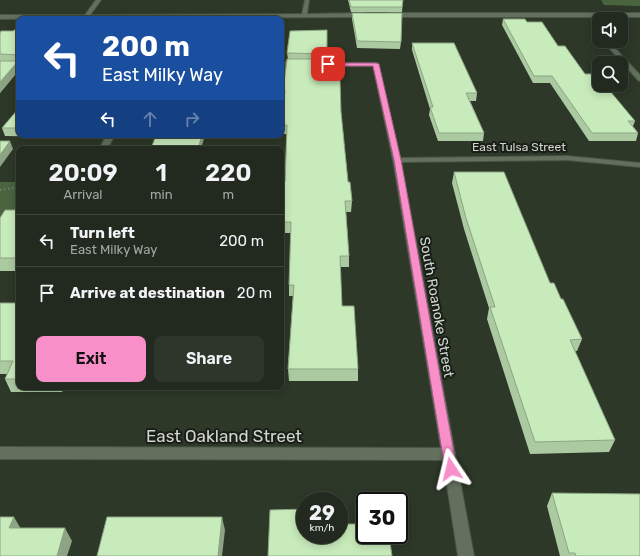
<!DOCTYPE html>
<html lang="en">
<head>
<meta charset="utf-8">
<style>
  :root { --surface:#222a1f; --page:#2e362c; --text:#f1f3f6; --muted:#a2a7a4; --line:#3f463d; --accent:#f98fc9 }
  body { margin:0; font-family:Rubik,sans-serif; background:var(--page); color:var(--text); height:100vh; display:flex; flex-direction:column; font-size:15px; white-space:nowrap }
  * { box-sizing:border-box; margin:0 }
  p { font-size:13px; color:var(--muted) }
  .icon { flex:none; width:22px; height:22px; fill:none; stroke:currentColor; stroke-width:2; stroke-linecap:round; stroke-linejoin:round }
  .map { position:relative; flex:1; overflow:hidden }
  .panel { position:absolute; left:16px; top:146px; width:268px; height:244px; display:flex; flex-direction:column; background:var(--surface); border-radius:8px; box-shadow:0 2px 10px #0003,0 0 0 1px var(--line) }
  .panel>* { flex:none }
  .hud { position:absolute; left:16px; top:16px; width:268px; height:122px; border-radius:8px; box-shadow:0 2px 10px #0003,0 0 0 1px var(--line); background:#1a4fa0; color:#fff; overflow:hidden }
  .fabs { position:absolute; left:592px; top:12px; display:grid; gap:8px }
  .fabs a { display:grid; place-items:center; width:36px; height:36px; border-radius:8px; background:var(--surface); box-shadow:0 2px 10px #0003,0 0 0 1px var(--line); font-size:20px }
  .speed { position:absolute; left:296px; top:492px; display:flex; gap:8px; font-size:20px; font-weight:700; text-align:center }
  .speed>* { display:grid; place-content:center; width:52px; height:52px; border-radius:50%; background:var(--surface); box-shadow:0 2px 10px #0003,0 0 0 1px var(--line); line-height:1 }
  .speed small { font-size:10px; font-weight:400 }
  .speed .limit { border:2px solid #111; border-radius:6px; background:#fff; color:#111 }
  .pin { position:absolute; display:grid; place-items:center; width:34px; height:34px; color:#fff; margin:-17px; border-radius:8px; box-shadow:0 2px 6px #0006 }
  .me { position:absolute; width:44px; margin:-22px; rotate:350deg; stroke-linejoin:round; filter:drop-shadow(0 0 3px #0008) }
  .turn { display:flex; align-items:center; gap:14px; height:84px; padding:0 20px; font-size:18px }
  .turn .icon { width:52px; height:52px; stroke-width:2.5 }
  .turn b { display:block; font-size:28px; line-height:34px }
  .lanes { display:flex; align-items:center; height:38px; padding:0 20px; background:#0003; justify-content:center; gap:20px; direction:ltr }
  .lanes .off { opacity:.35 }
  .eta { display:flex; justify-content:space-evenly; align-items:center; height:68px; text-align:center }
  .eta b { font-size:24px; font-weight:600; line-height:28px }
  .action { display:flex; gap:8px; margin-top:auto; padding:8px 20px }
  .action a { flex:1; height:46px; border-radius:8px; background:var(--accent); color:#111; font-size:16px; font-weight:600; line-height:46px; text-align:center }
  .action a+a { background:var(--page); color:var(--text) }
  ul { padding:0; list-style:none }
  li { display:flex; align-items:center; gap:12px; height:52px; padding:0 20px; border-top:1px solid var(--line) }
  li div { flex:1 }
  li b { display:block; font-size:15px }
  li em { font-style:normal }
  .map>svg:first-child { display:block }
</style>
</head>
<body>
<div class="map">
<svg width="640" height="556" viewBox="0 0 640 556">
  <rect width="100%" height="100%" fill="#2d3829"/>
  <!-- green -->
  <path fill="#49643e" d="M601,0H640V6L604,5Z
    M0,182H19V208L0,219Z"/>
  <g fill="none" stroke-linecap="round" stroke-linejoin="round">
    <!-- minor casing -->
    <g stroke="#4a5547" stroke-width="2">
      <path id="minor" d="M96,0H101L90,15L302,14L305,0H309L307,14L364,13L367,15L364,17L0,19V15H85Z
        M640,13V17H390L387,15L390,13Z
        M609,46H613L640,75V81L638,80L609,48Z
        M281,62H299L302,64L299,66H281Z
        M313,63H378L400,158L567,156L640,163V167L567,160L401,162L474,556H458L443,460L0,459V447L441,448L393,160L373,66H315L313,65Z
        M107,135H115L107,149H99Z"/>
    </g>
    <!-- path -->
    <path stroke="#767f73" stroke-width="2" stroke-dasharray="1.5 2.5" stroke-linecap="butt" d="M0,190L19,187"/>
    <!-- minor -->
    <use href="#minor" fill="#62705d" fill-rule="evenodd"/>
  </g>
  <!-- wall -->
  <path fill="#accaa1" d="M348,0H403L402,12H351Z
    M352,13L401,42L400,49L357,48L352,19Z
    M503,19L527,22L558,46L585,74L635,121L633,126L638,133L636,141H589L550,83H533L502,25Z
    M19,29V70L0,93V33L13,31Z
    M327,30V80L341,112L348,182L352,201L351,212H346L349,256V267H340L342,306L358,369V381H289L288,369L293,296H289V285L291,233H281V182H285L287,134H281V121L284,100L283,91L288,59L287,53Z
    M412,43L477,93L476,101H470L484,133L483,141H438L429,115L430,109L412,50Z
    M19,108V135H62L61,137L5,136L2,128Z
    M454,172L550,283L561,299L582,339L577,351H575L615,440L609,452L530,454L487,319L489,308L464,229L452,183Z
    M19,210V271H0V218Z
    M0,303H19V387H64L62,392H11L5,379L7,374H0Z
    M108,387H199V389L108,388Z
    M552,493L640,556H560L547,506Z"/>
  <!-- shaded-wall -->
  <path fill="#8ca483" d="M19,60V70L0,93V82Z
    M202,135H205L201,149H198Z
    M10,141L13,149L0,167V155Z
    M60,387H64L62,392Z
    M14,517L21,529L9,528Z
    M222,517L225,530L222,556H218Z
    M65,528L72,541L67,556H57Z"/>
  <!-- building -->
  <path fill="#c8ebbb" stroke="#8ca483" d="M349,0H403L402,7H351Z
    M352,13H402L401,42L357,41Z
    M503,19H525L527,22H542L558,46H565L585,74H595L599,78V85H605L635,121H628L638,133H592L552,76H534Z
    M16,29H19V60L0,82V61H17L18,60V55L0,54V33L1,31H13Z
    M327,30V54L287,53L290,31Z
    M412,43H454L477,93H466L484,133H439L430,107H433Z
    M287,59H327V80H340L341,112L348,182H350L352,201H345L349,256H340L342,306H354L358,369H288L294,285H289L291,222H281V182H285L287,125H281V121L285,91H283Z
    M19,108V128H2Z
    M156,135H202L198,149H151Z
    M0,141H10L0,155Z
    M454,172H504L550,283H554L561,299H563L582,339L570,340L615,440L535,442L490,307H495L466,218Z
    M5,210H19V258H0V218Z
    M0,303H19V379H5L13,361H0Z
    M552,493L640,494V556H576L575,553H569Z
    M305,509V535H339V524H365V535H389L392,556H268L270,510Z
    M0,517H14L9,528H65L57,556H0Z
    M107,517H222L218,556H97Z"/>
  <!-- route -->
  <path fill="#f98fc9" stroke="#a25d83" d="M327,63H376L379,64L401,160L457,469L455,472L451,474L447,472L445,469L394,160L373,66H328L327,65Z"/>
  <g text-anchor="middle" stroke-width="4" stroke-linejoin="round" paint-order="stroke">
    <!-- far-street labels -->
    <g font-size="12" fill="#d0d7ce" stroke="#191e17">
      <text x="519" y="151">East Tulsa Street</text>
    </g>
    <!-- street labels -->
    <g font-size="14" fill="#d0d7ce" stroke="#191e17">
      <text transform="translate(437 307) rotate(80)" y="5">South Roanoke Street</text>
    </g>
    <!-- near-street labels -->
    <g font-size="17" fill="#d0d7ce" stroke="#191e17">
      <text x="224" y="442">East Oakland Street</text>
    </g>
  </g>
</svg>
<div class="fabs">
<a><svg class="icon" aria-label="sound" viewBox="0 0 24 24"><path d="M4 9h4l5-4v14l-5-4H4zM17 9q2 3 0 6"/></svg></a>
<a><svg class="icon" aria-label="search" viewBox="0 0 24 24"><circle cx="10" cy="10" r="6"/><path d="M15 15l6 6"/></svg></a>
</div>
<div class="speed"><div>29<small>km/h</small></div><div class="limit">30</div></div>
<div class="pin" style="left:328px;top:64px;background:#d93025"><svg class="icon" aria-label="arrive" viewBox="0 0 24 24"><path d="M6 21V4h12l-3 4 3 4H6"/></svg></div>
<svg class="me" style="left:451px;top:469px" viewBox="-20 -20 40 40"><path d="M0-17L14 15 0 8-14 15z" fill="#f98fc9" stroke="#fff" stroke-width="4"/></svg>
<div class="hud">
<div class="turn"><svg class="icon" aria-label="left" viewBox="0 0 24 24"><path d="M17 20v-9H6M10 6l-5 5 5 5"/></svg><div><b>200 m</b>East Milky Way</div></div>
<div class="lanes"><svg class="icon" aria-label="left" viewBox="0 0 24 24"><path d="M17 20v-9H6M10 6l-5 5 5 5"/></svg><svg class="icon off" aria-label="ahead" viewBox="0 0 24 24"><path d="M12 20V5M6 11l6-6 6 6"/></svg><svg class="icon off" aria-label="right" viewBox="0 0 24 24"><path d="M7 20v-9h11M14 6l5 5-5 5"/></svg></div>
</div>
<section class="panel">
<div class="eta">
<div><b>20:09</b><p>Arrival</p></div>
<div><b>1</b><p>min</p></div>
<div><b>220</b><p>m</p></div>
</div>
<ul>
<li><svg class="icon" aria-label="left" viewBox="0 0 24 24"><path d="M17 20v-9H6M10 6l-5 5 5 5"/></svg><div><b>Turn left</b><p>East Milky Way</p></div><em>200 m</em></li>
<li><svg class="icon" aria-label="arrive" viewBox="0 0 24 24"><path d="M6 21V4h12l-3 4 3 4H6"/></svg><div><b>Arrive at destination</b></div><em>20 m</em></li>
</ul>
<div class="action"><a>Exit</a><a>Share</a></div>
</section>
</div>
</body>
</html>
